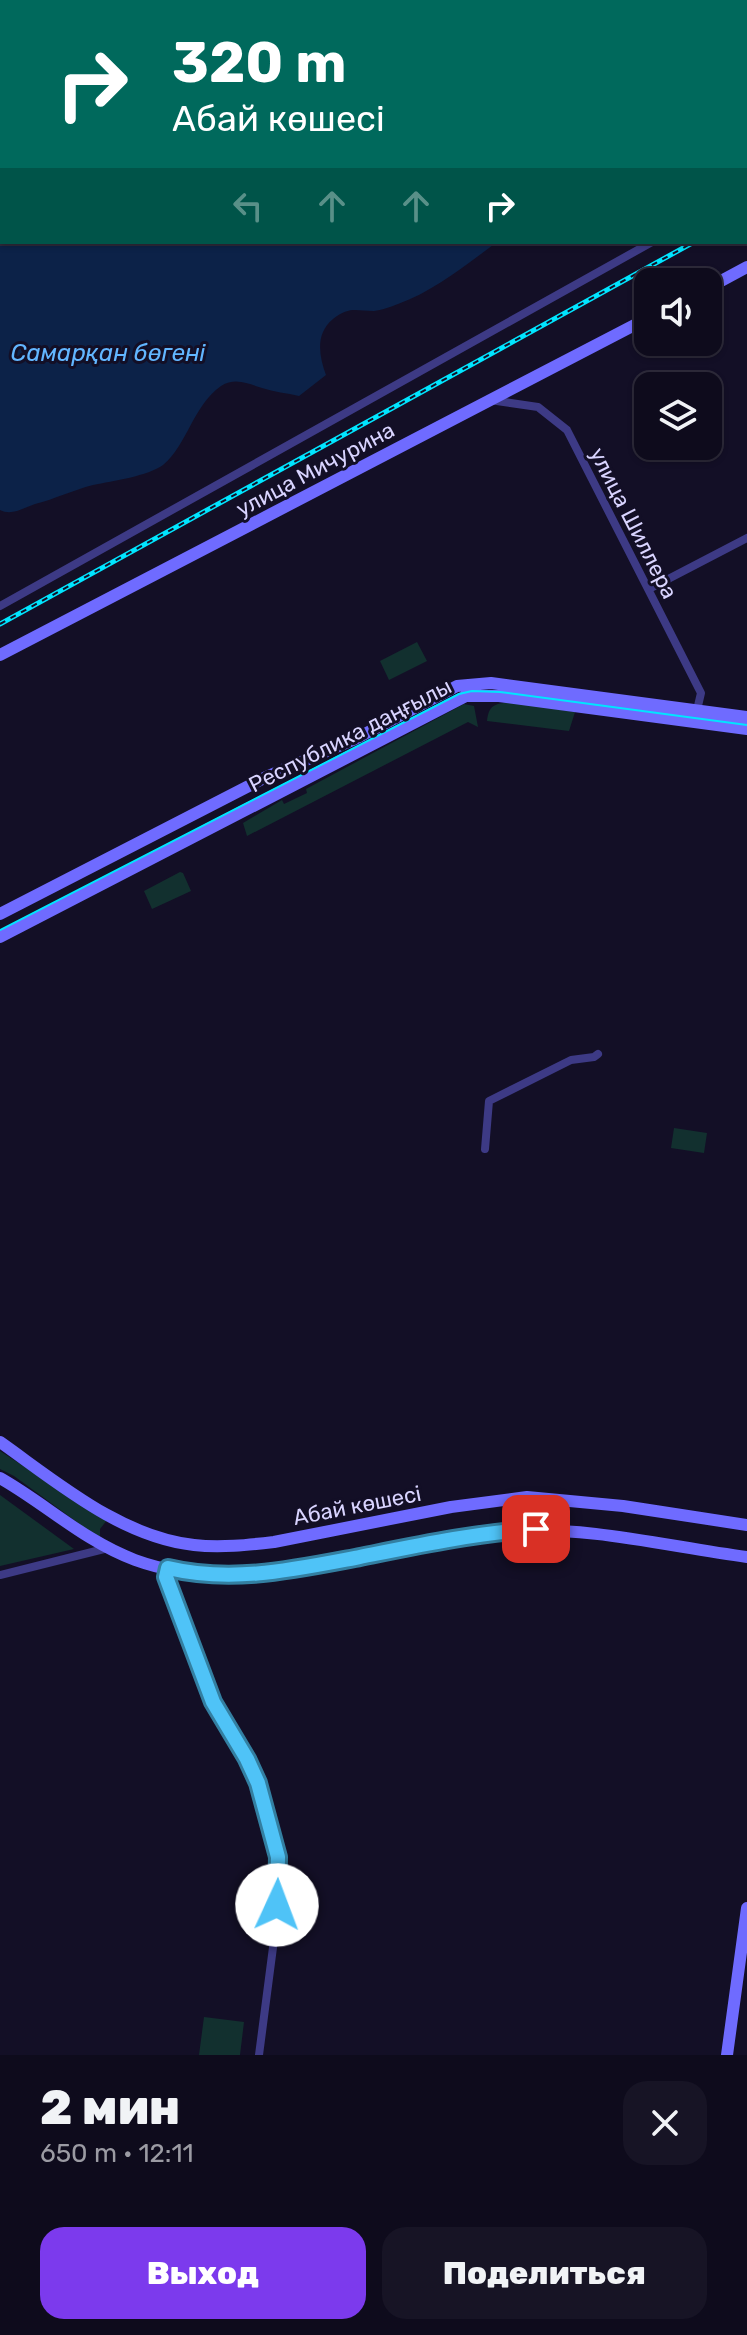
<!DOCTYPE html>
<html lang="ru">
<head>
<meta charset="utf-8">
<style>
  :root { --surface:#0e0b1c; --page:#171425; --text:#f1f3f6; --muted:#9b9ba3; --line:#2e2b3b; --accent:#7c3aed }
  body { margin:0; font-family:Rubik,sans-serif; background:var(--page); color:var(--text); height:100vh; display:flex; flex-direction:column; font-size:30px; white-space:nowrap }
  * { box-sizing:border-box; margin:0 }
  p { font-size:26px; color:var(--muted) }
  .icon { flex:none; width:44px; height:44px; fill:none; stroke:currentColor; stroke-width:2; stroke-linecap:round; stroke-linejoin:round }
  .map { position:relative; height:2055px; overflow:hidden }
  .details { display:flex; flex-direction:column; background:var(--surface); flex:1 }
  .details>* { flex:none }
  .guide { position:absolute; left:0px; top:0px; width:748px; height:244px; box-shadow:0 2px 6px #0004,0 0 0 2px var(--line); background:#00695c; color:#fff; overflow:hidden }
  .buttons { position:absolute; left:634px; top:268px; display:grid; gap:16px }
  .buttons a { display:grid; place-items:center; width:88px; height:88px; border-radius:16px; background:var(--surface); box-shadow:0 2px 6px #0004,0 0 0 2px var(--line); font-size:40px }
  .pin { position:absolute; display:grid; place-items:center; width:68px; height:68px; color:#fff; margin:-34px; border-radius:16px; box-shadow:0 4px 12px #0006 }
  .me { position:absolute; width:88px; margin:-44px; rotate:2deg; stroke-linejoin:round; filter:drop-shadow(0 0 6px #0008) }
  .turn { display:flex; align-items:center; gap:28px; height:168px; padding:0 40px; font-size:36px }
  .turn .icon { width:104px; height:104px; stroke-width:2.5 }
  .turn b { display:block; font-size:56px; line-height:68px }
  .lanes { display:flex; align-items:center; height:76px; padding:0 40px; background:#0003; justify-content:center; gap:40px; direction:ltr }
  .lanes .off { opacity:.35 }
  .round { display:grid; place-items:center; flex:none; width:84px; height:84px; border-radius:24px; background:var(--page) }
  .headline { display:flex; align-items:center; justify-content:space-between; height:136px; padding:0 40px }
  h1 { font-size:48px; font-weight:800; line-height:60px }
  .primary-button { display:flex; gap:16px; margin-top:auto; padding:16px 40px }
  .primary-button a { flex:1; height:92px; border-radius:24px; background:var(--accent); color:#fff; font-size:32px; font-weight:800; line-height:92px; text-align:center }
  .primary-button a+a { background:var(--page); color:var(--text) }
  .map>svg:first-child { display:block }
</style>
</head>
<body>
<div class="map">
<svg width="747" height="2055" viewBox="0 0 747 2055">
  <rect width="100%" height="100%" fill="#130f26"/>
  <!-- green -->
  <path fill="#12302f" d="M417,642L427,661L389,680L380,661Z
    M510,702L575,712L569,731L487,721C489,705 494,704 510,702Z
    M464,704L474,706L478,727L468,722L247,836L243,823L282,800L284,804L307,793L306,789Z
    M180,872L183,873L191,891L152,909L144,891Z
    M674,1128L707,1133L704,1153L671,1148Z
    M0,1451L107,1520L100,1529V1539L14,1476L0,1469Z
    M0,1495L74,1549L0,1566Z
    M204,2017L244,2022L240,2055H199Z"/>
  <!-- water -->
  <path fill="#0c2248" d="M0,0H747V142L746,2H2V242H497C466,265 434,291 398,304C391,307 381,310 374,311C357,311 349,306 333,319C315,334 319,356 326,375L299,396C287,393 274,392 262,388C248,384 236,377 221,386C192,407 188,444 163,465C148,476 113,481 93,485C73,490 55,499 35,504C23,508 12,516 0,510Z"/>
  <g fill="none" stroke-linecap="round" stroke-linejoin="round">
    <!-- street -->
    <path stroke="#3d3a85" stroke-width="8" d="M746,190H747
      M490,400L538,407L567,430L701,693L697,710
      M649,589L747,538
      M0,606L652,242
      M485,1149L489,1101L571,1060L594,1057L598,1054
      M168,1568L166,1577L213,1702L247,1759L258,1783L278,1857L275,1932L259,2055
      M0,1575L108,1548"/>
    <!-- secondary -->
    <path stroke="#6f6bff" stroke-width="12" d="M708,288L747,267
      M0,655L648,318
      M0,914L266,777L355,739L457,686L491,683L747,717
      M0,937L466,696H499L747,729
      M0,1442C58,1483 121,1537 194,1545C220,1548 248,1545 274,1542L451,1507L527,1497L623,1506L747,1525
      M0,1478C46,1504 84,1541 135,1560C259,1605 387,1539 512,1531C590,1526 670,1547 747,1557
      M727,2055L747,1908"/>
    <!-- tram -->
    <path stroke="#00e5ff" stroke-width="2" d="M0,930L459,694L472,691L500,692L747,725"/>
    <!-- rail casing -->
    <g stroke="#00e5ff" stroke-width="5">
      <path id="rail" d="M746,213H747
        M0,624L694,242"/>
    </g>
    <!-- rail -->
    <use href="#rail" stroke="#130f26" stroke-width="2" stroke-dasharray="6" stroke-linecap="butt"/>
  </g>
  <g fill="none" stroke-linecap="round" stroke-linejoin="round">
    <!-- route casing -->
    <g stroke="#337fa1" stroke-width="20">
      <path id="route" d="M277,1905L278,1857L258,1783L247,1759L213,1702L166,1577L168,1568C231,1583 292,1570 355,1558C415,1546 475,1533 536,1529"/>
    </g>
    <!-- route -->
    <use href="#route" stroke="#4fc3f7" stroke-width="14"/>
  </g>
  <g text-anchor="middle" stroke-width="6" stroke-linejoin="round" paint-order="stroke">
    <!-- street labels -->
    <g font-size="22" fill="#d9d4ff" stroke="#130f26">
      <text transform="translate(315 469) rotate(-28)" y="8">улица Мичурина</text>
      <text transform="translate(634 523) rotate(63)" y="8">улица Шиллера</text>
      <text transform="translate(350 735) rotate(-27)" y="8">Республика даңғылы</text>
      <text transform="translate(357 1505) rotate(-11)" y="8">Абай көшесі</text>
    </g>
    <!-- water labels -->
    <g font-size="24" font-style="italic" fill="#62b6ff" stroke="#130f26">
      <text x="108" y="361">Самарқан бөгені</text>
    </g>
  </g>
</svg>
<div class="buttons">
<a><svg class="icon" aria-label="sound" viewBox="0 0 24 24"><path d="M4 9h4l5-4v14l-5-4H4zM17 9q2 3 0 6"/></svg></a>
<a><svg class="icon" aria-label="layers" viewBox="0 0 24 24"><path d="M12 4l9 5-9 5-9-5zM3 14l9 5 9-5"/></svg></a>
</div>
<div class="pin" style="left:536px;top:1529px;background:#d93025"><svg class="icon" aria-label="arrive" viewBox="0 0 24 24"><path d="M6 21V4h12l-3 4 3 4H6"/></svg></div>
<svg class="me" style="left:277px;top:1905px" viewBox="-20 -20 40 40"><circle r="19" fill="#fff"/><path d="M0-13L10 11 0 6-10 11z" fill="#4fc3f7"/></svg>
<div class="guide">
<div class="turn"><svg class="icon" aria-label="right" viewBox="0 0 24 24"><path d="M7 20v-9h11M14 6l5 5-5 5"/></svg><div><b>320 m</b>Абай көшесі</div></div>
<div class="lanes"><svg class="icon off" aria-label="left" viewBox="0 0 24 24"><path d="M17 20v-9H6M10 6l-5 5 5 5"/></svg><svg class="icon off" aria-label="ahead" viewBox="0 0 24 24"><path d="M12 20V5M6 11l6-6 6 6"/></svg><svg class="icon off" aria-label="ahead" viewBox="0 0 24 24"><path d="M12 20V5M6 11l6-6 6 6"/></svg><svg class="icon" aria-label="right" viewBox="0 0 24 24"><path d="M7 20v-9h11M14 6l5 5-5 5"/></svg></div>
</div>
</div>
<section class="details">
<div class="headline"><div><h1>2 мин</h1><p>650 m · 12:11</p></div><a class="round"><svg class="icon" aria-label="close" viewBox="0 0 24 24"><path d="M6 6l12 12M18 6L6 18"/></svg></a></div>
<div class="primary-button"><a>Выход</a><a>Поделиться</a></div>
</section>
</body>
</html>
